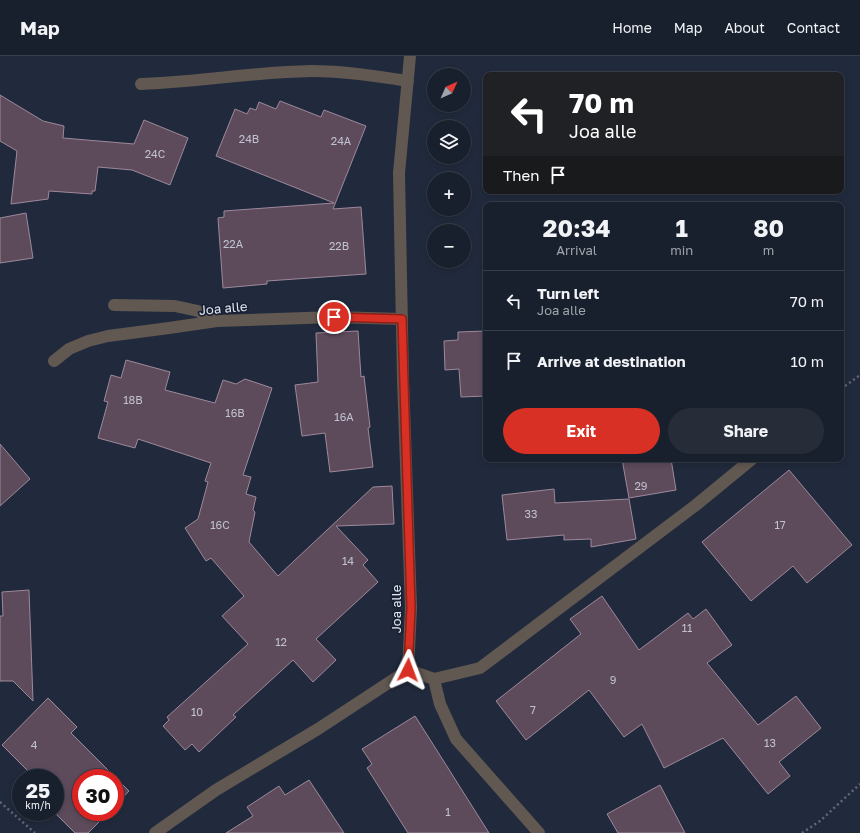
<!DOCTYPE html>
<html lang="en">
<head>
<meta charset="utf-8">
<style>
  :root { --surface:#19202d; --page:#262d39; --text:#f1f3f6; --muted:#9fa3aa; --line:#373e49; --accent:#d93025 }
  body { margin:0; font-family:"Golos Text",sans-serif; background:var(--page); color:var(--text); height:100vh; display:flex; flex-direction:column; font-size:15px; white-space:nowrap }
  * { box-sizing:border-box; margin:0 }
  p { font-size:13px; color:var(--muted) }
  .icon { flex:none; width:22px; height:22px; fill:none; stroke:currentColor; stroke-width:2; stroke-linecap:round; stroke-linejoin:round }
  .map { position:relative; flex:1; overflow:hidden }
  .panel { position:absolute; left:483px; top:146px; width:361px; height:260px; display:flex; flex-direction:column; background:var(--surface); border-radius:8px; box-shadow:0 2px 6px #0003,0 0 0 1px var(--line) }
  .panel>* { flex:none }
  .guide { position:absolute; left:483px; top:16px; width:361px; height:122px; border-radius:8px; box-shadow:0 2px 6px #0003,0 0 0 1px var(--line); background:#202124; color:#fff; overflow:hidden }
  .needle { width:26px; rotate:45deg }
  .controls { position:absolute; left:427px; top:12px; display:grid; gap:8px }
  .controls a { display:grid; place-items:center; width:44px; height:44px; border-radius:50%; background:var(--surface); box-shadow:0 2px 6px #0003,0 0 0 1px var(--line); font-size:20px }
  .speed { position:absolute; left:12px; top:713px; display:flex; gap:8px; font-size:20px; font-weight:700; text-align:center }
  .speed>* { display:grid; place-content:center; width:52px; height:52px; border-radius:50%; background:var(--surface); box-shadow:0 2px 6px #0003,0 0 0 1px var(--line); line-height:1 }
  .speed small { font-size:10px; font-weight:400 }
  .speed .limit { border:6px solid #d22; background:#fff; color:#111 }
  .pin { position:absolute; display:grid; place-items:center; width:34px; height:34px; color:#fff; margin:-17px; border:2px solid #fff; border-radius:50%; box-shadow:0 1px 4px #0007 }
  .me { position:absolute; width:44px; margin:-22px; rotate:3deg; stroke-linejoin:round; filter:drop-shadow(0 0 3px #0008) }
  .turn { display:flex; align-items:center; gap:14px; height:84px; padding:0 20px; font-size:18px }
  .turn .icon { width:52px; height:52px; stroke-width:2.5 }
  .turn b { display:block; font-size:28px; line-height:34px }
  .then { display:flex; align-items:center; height:38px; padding:0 20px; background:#0003; gap:8px; font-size:15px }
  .eta { display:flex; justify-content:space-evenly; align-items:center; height:68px; text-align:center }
  .eta b { font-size:24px; font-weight:700; line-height:28px }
  .primary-button { display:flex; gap:8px; margin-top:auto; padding:8px 20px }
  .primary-button a { flex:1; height:46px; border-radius:24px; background:var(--accent); color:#fff; font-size:16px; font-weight:700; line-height:46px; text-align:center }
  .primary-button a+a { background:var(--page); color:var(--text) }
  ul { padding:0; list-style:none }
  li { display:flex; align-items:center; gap:12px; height:60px; padding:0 20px; border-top:1px solid var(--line) }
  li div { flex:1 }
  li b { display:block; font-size:15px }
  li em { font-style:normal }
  header { display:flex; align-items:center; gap:24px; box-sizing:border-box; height:56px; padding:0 20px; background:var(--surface); border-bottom:1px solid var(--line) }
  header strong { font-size:19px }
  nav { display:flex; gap:22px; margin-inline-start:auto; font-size:14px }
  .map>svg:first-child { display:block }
</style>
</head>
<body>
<header>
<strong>Map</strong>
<nav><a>Home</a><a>Map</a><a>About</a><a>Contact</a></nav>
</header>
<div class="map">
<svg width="860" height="777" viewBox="0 0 860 777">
  <rect width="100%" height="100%" fill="#212a3c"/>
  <!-- building -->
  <path fill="#5d4b5c" stroke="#9d899b" d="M0,39L43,65L64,70L63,82L134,88L144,64L188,82L170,129L132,114L98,111L95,135H92V138L49,135L48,143L11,148L17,95L0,85Z
    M280,45L321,61L324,54L366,70L333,153L361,151L366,218L267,225V228L223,232L218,162L224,161V155L334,147L216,100L235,53L247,58L250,52L256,54L259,46L276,53Z
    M26,157L33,202L0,207V162Z
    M358,275L361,321L364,320L370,371L368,372L373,411L330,416L325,377L302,380L295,329L318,326L316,277Z
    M486,275V340L461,341L459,313L445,314L444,285L458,284V276Z
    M126,304L170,316L165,334L215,347L223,324L236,328L245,323L272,332L243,419L251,421L246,438L256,441L253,454L255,456L249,486L278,520L373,431L392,430L394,468L336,470L368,504L363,509L378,526L316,583L336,604L313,626L293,604L233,659L236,661L199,696L192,688L185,694L163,670L169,664L167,661L248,588L222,560L244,540L211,502L206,505L185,472L198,463L208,426L205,425L211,407L138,383L135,392L98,382L108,346L104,345L111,319L121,322Z
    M0,388L30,423L0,450Z
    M622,403H671L676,434L629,442Z
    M789,414L852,489L807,527L793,510L751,545L702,486Z
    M554,433L555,447L629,443L636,483L591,491V483L564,484V479L507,484L502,439Z
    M29,534L33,645L13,625H0V560H3L2,536Z
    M602,540L639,594L688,557L693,563L706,553L732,589L707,607L758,669L796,640L821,672L779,706L790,720L768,738L723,682L664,712L642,668L624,681L589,634L526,684L496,645L581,578L570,563Z
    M48,642L77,671L71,677L129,735L115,750V722H81V756H109L88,777H75L54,756L55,722H35L2,689Z
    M415,660L436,693L489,777H408L367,712L372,708L362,693Z
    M309,724L344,777H226L253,760L247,751L279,730L285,739Z
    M660,729L685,777H618L607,758Z"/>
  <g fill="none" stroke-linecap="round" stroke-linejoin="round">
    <!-- path -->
    <path stroke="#606979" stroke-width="2.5" stroke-dasharray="2 3" stroke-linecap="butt" d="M841,333L860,319
      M0,746L35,777
      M802,777L820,765L860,728"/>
    <!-- minor -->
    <path stroke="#615851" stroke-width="12" d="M141,28C198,26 254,16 311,15C343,15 376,20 408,25
      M114,249L175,250L198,255L217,265
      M54,305L69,293L88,285L108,280L169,272L217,265L334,261L402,263
      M408,614L434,623L440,648L456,683L539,777
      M434,623L480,612L696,449L752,403
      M155,777L216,734L318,673L408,614L411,552L403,323L399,117L410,0"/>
  </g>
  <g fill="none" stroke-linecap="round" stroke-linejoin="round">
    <!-- route casing -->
    <g stroke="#8d1f18" stroke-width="10">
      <path id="route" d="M334,261L402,263L411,552L408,614"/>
    </g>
    <!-- route -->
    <use href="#route" stroke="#d93025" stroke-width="7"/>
  </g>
  <g text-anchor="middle" stroke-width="3.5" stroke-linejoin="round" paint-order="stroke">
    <!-- number labels -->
    <g font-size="11" fill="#c1c2cf">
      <text x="249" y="87">24B</text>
      <text x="341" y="89">24A</text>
      <text x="155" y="102">24C</text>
      <text x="233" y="192">22A</text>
      <text x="339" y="194">22B</text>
      <text x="133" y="348">18B</text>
      <text x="235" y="361">16B</text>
      <text x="344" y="365">16A</text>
      <text x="641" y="434">29</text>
      <text x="531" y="462">33</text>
      <text x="220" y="473">16C</text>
      <text x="780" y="473">17</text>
      <text x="348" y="509">14</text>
      <text x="687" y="576">11</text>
      <text x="281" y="590">12</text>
      <text x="613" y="628">9</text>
      <text x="533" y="658">7</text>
      <text x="197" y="660">10</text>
      <text x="770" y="691">13</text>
      <text x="34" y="693">4</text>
      <text x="448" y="760">1</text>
    </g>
    <!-- street labels -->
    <g font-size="13" fill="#e2e9f5" stroke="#182032">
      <text transform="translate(223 252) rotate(-5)" y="5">Joa alle</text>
      <text transform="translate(396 553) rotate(-90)" y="5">Joa alle</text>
    </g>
  </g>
</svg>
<div class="controls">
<a><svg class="needle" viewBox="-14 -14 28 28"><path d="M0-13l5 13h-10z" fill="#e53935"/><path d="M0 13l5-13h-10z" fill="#9fa3aa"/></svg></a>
<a><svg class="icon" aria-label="layers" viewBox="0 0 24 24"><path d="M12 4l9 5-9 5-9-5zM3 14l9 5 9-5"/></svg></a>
<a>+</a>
<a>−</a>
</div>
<div class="speed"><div>25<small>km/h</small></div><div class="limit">30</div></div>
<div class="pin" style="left:334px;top:261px;background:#d93025"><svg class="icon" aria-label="arrive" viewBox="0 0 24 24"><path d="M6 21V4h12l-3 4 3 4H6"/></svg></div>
<svg class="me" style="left:408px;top:614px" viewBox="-20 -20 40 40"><path d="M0-17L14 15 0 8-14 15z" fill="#d93025" stroke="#fff" stroke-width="4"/></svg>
<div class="guide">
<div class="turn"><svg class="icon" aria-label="left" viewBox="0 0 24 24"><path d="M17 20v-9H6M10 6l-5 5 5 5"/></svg><div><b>70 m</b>Joa alle</div></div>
<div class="then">Then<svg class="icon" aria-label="arrive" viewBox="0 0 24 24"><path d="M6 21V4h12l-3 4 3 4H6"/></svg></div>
</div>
<section class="panel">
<div class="eta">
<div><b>20:34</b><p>Arrival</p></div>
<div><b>1</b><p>min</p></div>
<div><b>80</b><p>m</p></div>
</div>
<ul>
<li><svg class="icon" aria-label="left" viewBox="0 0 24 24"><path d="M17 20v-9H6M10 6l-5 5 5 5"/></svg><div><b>Turn left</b><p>Joa alle</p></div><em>70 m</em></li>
<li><svg class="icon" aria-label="arrive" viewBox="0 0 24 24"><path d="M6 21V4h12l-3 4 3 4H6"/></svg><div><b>Arrive at destination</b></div><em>10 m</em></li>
</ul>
<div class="primary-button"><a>Exit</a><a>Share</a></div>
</section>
</div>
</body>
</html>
